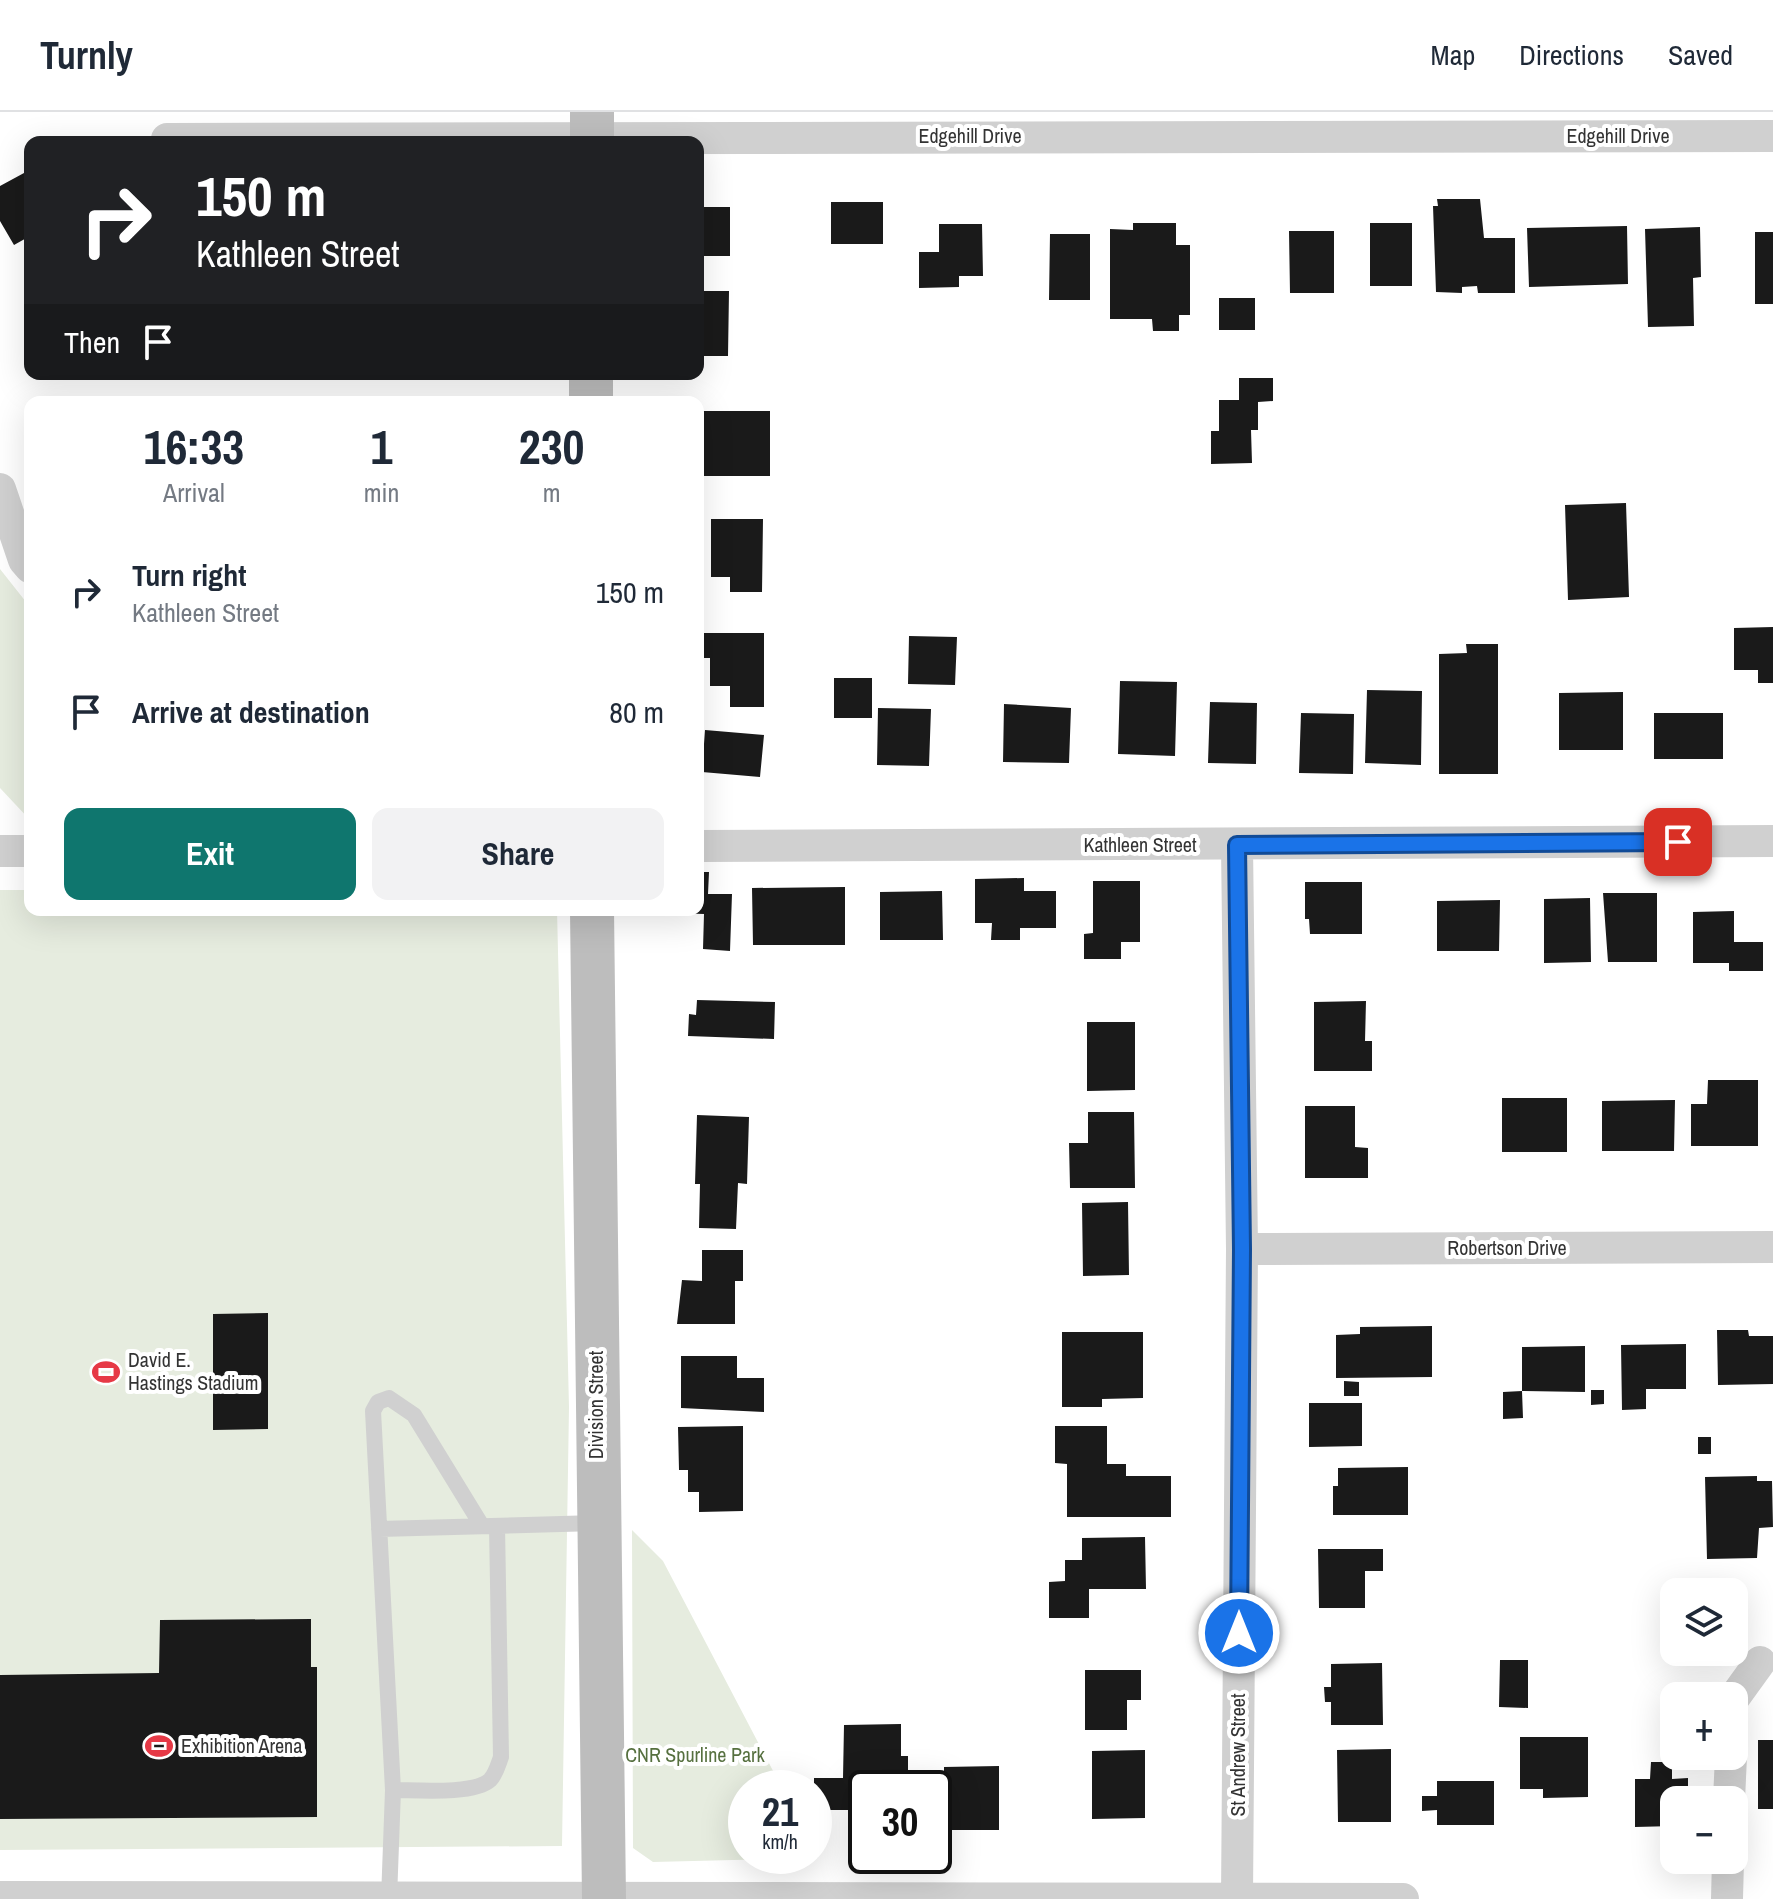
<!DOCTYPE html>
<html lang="en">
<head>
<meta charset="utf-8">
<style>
  :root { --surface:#fff; --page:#f2f2f3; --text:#1f2937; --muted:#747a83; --line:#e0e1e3; --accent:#0f766e }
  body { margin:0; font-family:"Archivo Narrow",sans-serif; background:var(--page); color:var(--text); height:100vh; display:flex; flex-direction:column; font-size:30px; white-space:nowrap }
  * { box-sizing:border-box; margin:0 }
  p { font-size:26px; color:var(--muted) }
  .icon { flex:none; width:44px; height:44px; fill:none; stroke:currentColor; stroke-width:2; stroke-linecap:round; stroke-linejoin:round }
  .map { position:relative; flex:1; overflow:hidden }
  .sheet { position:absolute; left:24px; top:284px; width:680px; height:520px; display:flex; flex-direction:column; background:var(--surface); border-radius:16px; box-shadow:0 8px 32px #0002 }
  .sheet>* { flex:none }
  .hud { position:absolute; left:24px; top:24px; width:680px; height:244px; border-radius:16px; box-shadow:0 8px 32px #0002; background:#202124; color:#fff; overflow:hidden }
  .tools { position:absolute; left:1660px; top:1466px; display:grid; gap:16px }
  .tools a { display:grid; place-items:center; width:88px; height:88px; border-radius:16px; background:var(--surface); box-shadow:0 8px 32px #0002; font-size:40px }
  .speed { position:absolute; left:728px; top:1658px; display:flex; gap:16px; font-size:40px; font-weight:700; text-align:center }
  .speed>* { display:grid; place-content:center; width:104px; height:104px; border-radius:50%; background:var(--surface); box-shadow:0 8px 32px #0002; line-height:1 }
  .speed small { font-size:20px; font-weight:400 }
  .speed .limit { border:4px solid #111; border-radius:12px; background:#fff; color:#111 }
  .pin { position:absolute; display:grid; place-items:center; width:68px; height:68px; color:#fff; margin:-34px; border-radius:16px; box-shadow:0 4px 12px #0006 }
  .me { position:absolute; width:88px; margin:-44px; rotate:0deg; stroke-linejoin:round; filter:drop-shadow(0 0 6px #0008) }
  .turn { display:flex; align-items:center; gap:28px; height:168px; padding:0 40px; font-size:36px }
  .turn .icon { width:104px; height:104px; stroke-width:2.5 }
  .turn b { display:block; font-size:56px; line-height:68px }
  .then { display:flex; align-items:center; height:76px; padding:0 40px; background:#0003; gap:16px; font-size:30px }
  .eta { display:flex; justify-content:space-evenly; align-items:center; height:136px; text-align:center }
  .eta b { font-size:48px; font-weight:700; line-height:56px }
  .button { display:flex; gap:16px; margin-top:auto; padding:16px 40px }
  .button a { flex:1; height:92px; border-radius:16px; background:var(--accent); color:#fff; font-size:32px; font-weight:700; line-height:92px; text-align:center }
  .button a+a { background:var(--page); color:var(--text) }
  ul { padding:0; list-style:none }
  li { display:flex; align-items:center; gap:24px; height:120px; padding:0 40px }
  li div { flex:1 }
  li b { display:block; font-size:30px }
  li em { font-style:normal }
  header { display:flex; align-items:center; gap:48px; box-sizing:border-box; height:112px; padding:0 40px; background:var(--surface); border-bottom:2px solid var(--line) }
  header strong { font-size:38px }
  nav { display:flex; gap:44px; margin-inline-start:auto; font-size:28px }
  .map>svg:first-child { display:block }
</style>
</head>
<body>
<header>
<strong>Turnly</strong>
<nav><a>Map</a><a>Directions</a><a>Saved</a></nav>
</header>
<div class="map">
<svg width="1773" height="1787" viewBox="0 0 1773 1787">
  <rect width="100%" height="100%" fill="#fff"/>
  <!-- green -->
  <path fill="#e6ecdf" d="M0,457L30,495V708L0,676Z
    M0,778H30V798H557L569,1295L562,1734L0,1738Z
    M632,1418L663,1449L782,1676H746V1744H814V1738L818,1746L653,1750L633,1736Z"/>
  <!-- building -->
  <path fill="#1a1a1a" d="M24,61L30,73V124L14,133L0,109V74Z
    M1437,87H1480L1484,126H1515V181H1478L1477,174L1462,175V181L1436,180L1433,94H1438Z
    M831,90H883V132H831Z
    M698,95H730V144H698Z
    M1133,111H1176V133H1190V203H1179V219H1153L1152,207H1110V117L1133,118Z
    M1370,111H1412V174H1370Z
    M939,112H982L983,164H959V175L919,176V140H939Z
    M1627,114L1628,172L1529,175L1527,116Z
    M1700,115L1701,165L1693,166L1694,214L1648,215L1645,117Z
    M1289,119H1334V181H1290Z
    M1755,120H1773V192H1755Z
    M1050,122H1090V188H1049Z
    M698,179H729L728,244H698Z
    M1219,186H1255V218H1219Z
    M1239,266H1273V289L1258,290V318H1251L1252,351L1211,352V319H1219V288H1239Z
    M703,299H770V364H703Z
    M1626,391L1629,485L1568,488L1565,393Z
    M711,407H763L762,480H730V465H711Z
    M1773,515V571H1758V558H1734V516Z
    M699,521H764V595H730V574H710V546H699Z
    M909,524L957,525L955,573L908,572Z
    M1466,532H1498V662H1439V542L1467,541Z
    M834,566H872V606H834Z
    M1120,569L1177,570L1175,644L1118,642Z
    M1367,578L1422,579L1421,653L1365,651Z
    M1623,580V638H1559V581Z
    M1210,590L1257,591L1256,652L1208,651Z
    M1004,592L1071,596L1069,651L1003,650Z
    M878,596L931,597L929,654L877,653Z
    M1301,601L1354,602L1353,662L1299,661Z
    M1654,601H1723V647H1654Z
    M705,618L764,623L760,665L702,660Z
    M698,760H709L708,782H732L730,839L703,837L704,802L673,801L698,798Z
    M1024,766V779H1056V816H1020V828H991L992,811H975V767Z
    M1093,769H1140V830H1121V847H1084V822L1093,821Z
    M1305,770H1362V822H1310L1309,807H1305Z
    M845,775V833H753L752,776Z
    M942,779L943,828H880V780Z
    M1603,781H1657V850H1608Z
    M1590,786L1591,850L1544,851V787Z
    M1500,788L1499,839H1437V789Z
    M1734,799V830H1763V859H1729V851H1693V800Z
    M697,888L775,890L774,927L688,924L689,902L696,903Z
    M1366,889L1365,929H1372V959H1314V890Z
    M1087,910H1135V978L1087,979Z
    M1708,968H1758V1034H1691V992H1707Z
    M1502,986H1567V1040H1502Z
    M1675,988L1674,1039H1602V989Z
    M1305,994H1355V1035L1368,1036V1066H1305Z
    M1088,1000H1134L1135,1076H1070L1069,1031H1088Z
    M697,1003L749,1005L747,1072L738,1071L736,1117L699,1116L700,1072H695Z
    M1128,1090L1129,1163L1083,1164L1082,1091Z
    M702,1138H743V1169H735V1212H677L682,1168L702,1169Z
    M268,1201V1317L213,1318V1202Z
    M1432,1214V1265L1336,1266V1223L1360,1222V1215Z
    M1717,1218H1748L1749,1224H1773V1272L1718,1273Z
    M1062,1220H1143V1286L1102,1287V1295H1062Z
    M1686,1232V1277H1646V1297L1622,1298L1621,1233Z
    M1585,1234V1280L1522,1279V1235Z
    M681,1244H737V1266H764V1300L681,1296Z
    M1344,1269L1359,1270V1284H1344Z
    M1591,1278H1604V1292L1591,1293Z
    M1522,1279L1523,1306L1503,1307V1280Z
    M1309,1291H1362V1334L1309,1335Z
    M743,1314V1399L699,1400V1380H688V1358H679L678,1315Z
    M1055,1314H1107V1352H1126V1364H1171V1405H1067V1352L1055,1351Z
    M1698,1325H1711V1342H1698Z
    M1408,1355V1403H1333V1374H1338V1356Z
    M1757,1364V1369H1772L1773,1415L1759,1416L1757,1446L1707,1447L1705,1365Z
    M1145,1425L1146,1477H1089V1506H1049V1470L1065,1469V1448H1082V1426Z
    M1318,1437H1383V1459H1365V1496H1319Z
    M311,1507V1555H317V1705L0,1707V1563L159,1561L160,1508Z
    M1500,1548H1528V1596L1499,1595Z
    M1382,1551L1383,1613H1331V1590H1325L1324,1575H1331V1552Z
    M1085,1558H1141V1588H1127V1618H1085Z
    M901,1612V1644H908V1676H866V1721H862L863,1698H814V1666H843L844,1613Z
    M1520,1625H1588V1685L1543,1686V1677H1520Z
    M1758,1628H1773V1697H1758Z
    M1391,1637V1710H1338L1337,1638Z
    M1145,1638V1706L1092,1707V1639Z
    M1651,1650H1672V1667L1688,1666V1688H1674V1714L1635,1715V1667H1650Z
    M999,1654V1718H944V1655Z
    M1437,1669H1494V1713H1437V1698L1422,1699V1684H1437Z"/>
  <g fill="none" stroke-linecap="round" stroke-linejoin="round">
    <!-- lane -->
    <path stroke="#d0d0d0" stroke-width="16" d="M379,1417L597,1411
      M393,1678C415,1678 474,1683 490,1668C496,1662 498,1653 501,1645L497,1414
      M389,1787L393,1678L373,1299L378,1290L389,1286L414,1303L482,1414"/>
    <!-- street -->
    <path stroke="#d0d0d0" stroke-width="32" d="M167,27L1773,24
      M0,377L24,448L30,455
      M1237,733L1242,1137L1237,1786
      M698,734L1773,729
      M0,739H30
      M1242,1137L1773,1135
      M1734,1586L1760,1550
      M1729,1688L1731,1644
      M0,1785L1403,1787
      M1727,1787L1728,1748"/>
    <!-- secondary -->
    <path stroke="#bdbdbd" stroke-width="44" d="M592,30V0
      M591,290V262
      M592,798L604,1787"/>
  </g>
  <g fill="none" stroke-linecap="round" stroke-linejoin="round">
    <!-- route casing -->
    <g stroke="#114b97" stroke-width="20">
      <path id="route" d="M1239,1521L1242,1137L1237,733L1678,730"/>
    </g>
    <!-- route -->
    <use href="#route" stroke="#1a73e8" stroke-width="14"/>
  </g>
  <!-- icons -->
  <defs>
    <g id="stadium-bare" transform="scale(2.16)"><path d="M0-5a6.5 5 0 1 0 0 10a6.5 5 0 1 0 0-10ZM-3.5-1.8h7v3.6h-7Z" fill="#e63946" stroke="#fff" stroke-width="2.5" paint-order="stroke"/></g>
  </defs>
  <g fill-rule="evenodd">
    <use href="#stadium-bare" x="106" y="1260"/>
    <use href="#stadium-bare" x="159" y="1634"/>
  </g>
  <g text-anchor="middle" stroke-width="8" stroke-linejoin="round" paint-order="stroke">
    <!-- street labels -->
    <g font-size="20" fill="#333" stroke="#fff">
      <text x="970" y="31">Edgehill Drive</text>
      <text x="1618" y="31">Edgehill Drive</text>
      <text x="1140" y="740">Kathleen Street</text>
      <text x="1507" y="1143">Robertson Drive</text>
      <text transform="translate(596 1293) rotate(-90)" y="7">Division Street</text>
      <text transform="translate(1238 1643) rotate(-90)" y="7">St Andrew Street</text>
    </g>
    <!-- poi labels -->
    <g font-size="20" fill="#333" stroke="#fff" text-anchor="start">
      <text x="128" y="1255">David E.<tspan x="128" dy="23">Hastings Stadium</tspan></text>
      <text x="181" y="1641">Exhibition Arena</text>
    </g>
    <!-- park labels -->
    <g font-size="20" fill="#56703f" stroke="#fff">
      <text x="695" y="1650">CNR Spurline Park</text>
    </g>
  </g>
</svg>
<div class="tools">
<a><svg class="icon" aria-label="layers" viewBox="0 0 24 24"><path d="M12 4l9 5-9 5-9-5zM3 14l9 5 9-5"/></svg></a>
<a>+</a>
<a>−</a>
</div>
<div class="speed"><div>21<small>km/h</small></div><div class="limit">30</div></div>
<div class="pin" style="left:1678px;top:730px;background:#d93025"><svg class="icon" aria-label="arrive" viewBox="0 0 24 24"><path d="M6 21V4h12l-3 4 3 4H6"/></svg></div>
<svg class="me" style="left:1239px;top:1521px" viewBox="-20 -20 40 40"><circle r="17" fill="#1a73e8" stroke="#fff" stroke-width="3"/><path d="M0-11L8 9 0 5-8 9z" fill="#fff"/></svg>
<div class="hud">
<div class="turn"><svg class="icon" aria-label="right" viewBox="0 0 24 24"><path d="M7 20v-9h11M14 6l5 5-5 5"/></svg><div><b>150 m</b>Kathleen Street</div></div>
<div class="then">Then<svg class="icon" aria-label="arrive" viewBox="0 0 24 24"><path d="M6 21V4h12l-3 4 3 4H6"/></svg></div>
</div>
<section class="sheet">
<div class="eta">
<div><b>16:33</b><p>Arrival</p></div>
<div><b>1</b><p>min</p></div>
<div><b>230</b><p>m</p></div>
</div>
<ul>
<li><svg class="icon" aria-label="right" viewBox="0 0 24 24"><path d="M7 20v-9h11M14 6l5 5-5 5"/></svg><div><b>Turn right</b><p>Kathleen Street</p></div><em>150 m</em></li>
<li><svg class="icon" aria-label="arrive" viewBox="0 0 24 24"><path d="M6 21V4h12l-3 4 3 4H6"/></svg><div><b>Arrive at destination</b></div><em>80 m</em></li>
</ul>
<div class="button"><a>Exit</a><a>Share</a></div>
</section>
</div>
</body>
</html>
